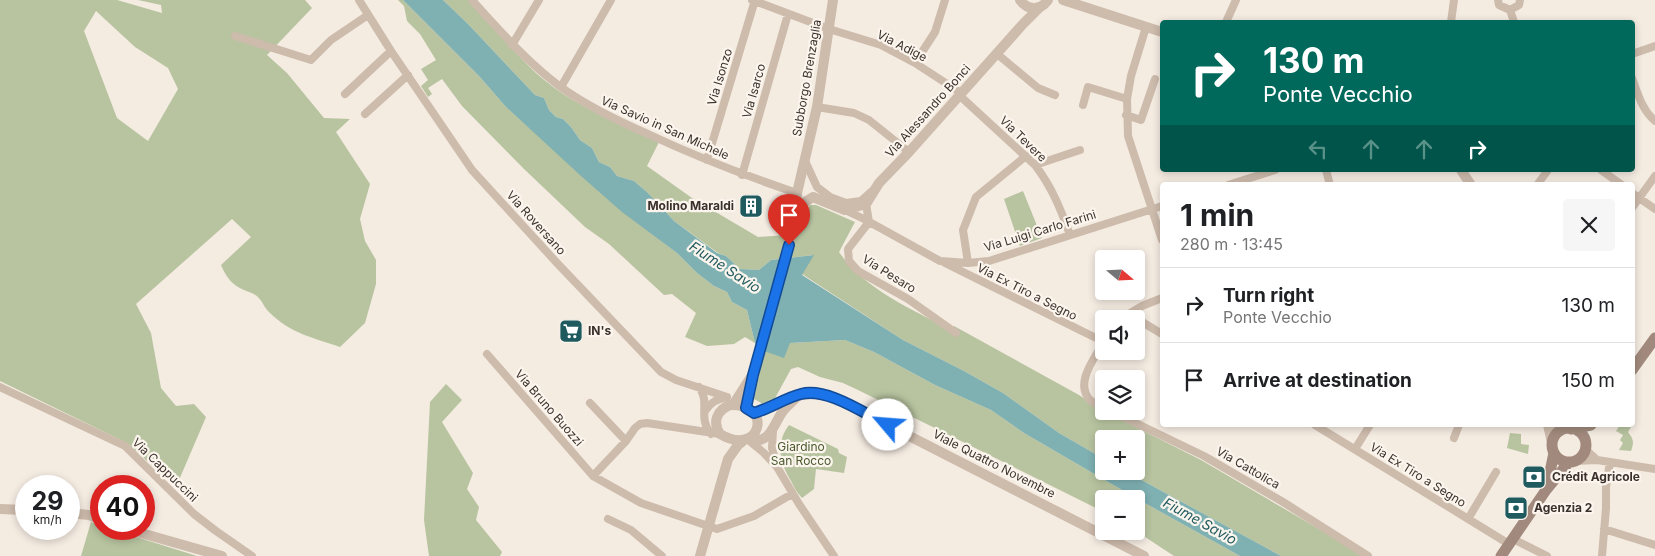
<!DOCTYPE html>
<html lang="en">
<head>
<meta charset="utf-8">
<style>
  :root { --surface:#fff; --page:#f6f6f6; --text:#202124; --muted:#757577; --line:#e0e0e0 }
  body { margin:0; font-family:Inter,sans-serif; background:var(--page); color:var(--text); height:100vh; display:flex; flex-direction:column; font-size:19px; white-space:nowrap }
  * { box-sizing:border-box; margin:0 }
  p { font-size:16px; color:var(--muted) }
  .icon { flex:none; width:28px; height:28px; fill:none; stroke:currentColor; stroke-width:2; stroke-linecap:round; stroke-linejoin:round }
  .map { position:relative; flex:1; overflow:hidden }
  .panel { position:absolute; left:1160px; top:182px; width:475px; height:245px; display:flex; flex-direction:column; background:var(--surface); border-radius:5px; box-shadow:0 2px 8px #0003 }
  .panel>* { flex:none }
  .top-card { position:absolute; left:1160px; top:20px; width:475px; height:152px; border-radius:5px; box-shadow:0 2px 8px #0003; background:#00695c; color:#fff; overflow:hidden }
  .needle { width:32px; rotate:109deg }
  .buttons { position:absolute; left:1095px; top:250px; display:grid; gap:10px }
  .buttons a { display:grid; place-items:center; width:50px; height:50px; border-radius:5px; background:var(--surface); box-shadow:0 2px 8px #0003; font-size:25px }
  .speed { position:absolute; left:15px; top:475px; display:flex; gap:10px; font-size:25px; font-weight:700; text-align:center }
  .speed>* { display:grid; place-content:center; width:65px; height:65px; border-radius:50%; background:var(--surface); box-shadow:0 2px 8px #0003; line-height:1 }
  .speed small { font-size:12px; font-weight:400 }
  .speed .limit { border:8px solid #d22; background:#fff; color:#111 }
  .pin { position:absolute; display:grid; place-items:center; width:42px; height:42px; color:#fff; margin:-51px -21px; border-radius:50% 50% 50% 0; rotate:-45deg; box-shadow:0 0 5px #0007 }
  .pin .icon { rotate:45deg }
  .me { position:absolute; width:55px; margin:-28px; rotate:297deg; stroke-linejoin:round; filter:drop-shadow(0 0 4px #0008) }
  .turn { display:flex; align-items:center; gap:18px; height:105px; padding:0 20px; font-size:22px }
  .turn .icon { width:65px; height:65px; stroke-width:2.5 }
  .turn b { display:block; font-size:35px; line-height:42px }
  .lanes { display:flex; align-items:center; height:48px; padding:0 20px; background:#0003; justify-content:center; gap:25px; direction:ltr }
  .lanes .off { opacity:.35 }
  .round { display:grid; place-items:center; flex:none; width:52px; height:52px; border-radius:5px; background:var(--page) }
  .summary { display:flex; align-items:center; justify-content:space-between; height:85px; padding:0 20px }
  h1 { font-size:30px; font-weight:700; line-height:38px }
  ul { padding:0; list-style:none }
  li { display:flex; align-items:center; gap:15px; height:75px; padding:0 20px; border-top:1px solid var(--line) }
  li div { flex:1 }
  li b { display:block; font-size:19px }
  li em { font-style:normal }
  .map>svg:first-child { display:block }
</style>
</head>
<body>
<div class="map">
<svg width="1655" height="556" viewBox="0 0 1655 556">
  <rect width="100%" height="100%" fill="#f4ebe1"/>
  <!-- green -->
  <path fill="#b8c4a0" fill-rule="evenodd" d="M0,0H117L162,13L161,5L138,0H305L312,8L267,55L287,73L324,118L350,119L336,132L370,184L360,219L365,241L376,260V284L365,323L340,347C314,338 290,333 270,313C265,309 263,302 258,297C255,294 249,292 244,290C232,285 226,277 221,265L251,237L232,219L136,304L151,333L161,388L176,406L194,404L206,417L176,487L127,443L0,381ZM96,11L135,47L168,68L178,89L148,141L117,118L84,31Z
    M398,0H403L479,76L506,107L622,211L677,253L697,273L714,286L727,292L732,302L747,310L755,343L745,337L734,344L707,346L685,337L696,313L672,294L664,295L609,244L585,227L523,168L462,106L442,79L428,88L432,94L428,97L421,86L428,80L421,69L436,60L420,34L407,21L404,6Z
    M443,0H468C490,24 512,50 536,73C571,105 617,122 659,142L647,166L692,198L758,237L786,235L779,259L771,260L759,270L740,269L726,256L718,253L674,221L648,193L634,181L617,176L610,167L599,162L592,148L580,140L571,127L563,119L556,117L549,110L544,98L535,95L468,24Z
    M1023,191L1042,238L1020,246L1004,199Z
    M810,205H816L855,222L839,252C864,289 913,310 951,330L954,326L1079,395L1100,409L1201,460L1365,556H1281L1125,471H1136V439H1104V459L1059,433L1003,393L964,371L903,340L802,274L813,255L789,258L795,238Z
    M845,340L874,352L935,385L991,410L1024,433L1134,497L1240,556H1174L1136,531V499H1104V512L858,390L843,383L820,377L798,367L791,369L774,400L763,404L754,399L764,351L790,343Z
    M446,384L462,400L442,422L473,473L467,489L479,507L476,520L502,552L500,556H429L424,520L430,402Z
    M1633,421L1634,422L1628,432C1634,440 1634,442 1631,451L1619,450L1623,443L1620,440L1623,435L1616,431L1620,425H1632Z
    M789,425L838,449L839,453L847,457L844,473L816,469L814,489L802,498C797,493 794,487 791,481C780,463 775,443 789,425Z
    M1510,433L1521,434V444L1529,445L1528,454L1507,448Z
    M91,522L101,526V529H111L197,556H81Z"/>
  <!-- water -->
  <path fill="#7fb0b2" d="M403,0H443L468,24L535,95L544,98L549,110L556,117L563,119L571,127L580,140L592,148L599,162L610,167L617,176L634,181L648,193L674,221L717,253L726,256L740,269L759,270L771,260L814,255L802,275L903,340L964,371L1003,393L1059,433L1104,459V471H1125L1281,556H1240L1134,497L1024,433L991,410L935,385L874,352L845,340L790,343L784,358L764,351L755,343L747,310L732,302L727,292L714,286L697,273L677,253L622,212L581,176L506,107L479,76Z"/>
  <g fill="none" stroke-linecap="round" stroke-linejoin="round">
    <!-- minor -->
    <path stroke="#cdbbac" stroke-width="8" d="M359,0L391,51L472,170L557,263L661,372L676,380L727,397
      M472,0C500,31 528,63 562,88C589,107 618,121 648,134C697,157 746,176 797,193
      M752,0L829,29L881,45L915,63L961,93
      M1498,0L1499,5L1510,10L1519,5L1520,0
      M1510,10L1514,22
      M1226,22L1236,0
      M1451,22L1454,0
      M1146,27L1131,76L1127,99L1128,136L1162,240
      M235,36L311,60L331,40L368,15
      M512,45L539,0
      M996,53L1038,88L1055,95
      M1632,54L1655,46
      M915,63L935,32L945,0
      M1632,78C1638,94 1642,110 1655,121
      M561,87L611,0
      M345,94L391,51
      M959,95L1035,165C1052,187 1061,210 1070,235
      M1083,105L1088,87L1127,99
      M817,107L854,113L869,120L909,152
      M365,114L408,75
      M1126,115L1141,120L1155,79
      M707,160L755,0
      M805,161L817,187L830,197L846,203L861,201L871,192
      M1035,165L1080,150
      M1326,170L1330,185
      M1601,170L1622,185
      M742,175L788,14
      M1228,185L1275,170
      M1537,185L1548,170
      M1632,193L1655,209
      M866,204L869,222
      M1632,208L1655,176
      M845,210L864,219L940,261L968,263L989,261L1162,206
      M869,222L848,249L849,261L858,271L908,299L956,333
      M945,263L1104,342
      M968,263L963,230L976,197L1026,156
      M1129,314L1142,306L1162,298
      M1125,319L1129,314L1162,334
      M1103,343C1095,358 1074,383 1090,400C1094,403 1100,406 1104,408
      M487,354L593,476
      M0,387L125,446L194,514L216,531L252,556
      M699,387C711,403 697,417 711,434
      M590,403L626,441
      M705,411C711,402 717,399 727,397
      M1111,411L1204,456L1283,502L1368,556
      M1315,425L1509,544
      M773,430L772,448L777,466
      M720,434L647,423L640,424L635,428L626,441L593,476L641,503L717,529L754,516L792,494
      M1454,438L1459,425
      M747,439L764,453L777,467L799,504L834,556
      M1355,449L1370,425
      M1585,449L1597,460
      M1574,461L1597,460L1655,469
      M608,519L631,530L662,556
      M1468,519L1496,472
      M1604,529L1655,545
      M1513,539L1547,556
      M1602,556L1606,508V487L1610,462"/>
    <!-- tertiary -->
    <path stroke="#cdbbac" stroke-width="10" d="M1020,0C1028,11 1040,11 1048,0
      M1063,0L1162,32
      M1461,170L1471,185
      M795,218L797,193L817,107L833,0
      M730,405C775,404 760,458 720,434C712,422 717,410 730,405Z
      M733,405L751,377
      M746,408L753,375L794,226L805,202L813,197L845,210L866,204L879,183L909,152L1023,24L1039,8
      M754,413C789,403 796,386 835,398L1144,556
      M1548,425L1552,443
      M1554,425L1561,430
      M749,439C769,445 772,428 781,414C784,408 790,404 795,399
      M0,509L26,510
      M69,513L89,515L101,520
      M127,529L222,556
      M700,556L728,459L738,445L743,441"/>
    <!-- secondary -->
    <path stroke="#a18a7d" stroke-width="11" d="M1632,370L1655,338
      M1552 445a17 17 0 1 1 34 0a17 17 0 1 1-34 0Z
      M1571,429L1591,425
      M1547,486L1554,453
      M1501,556L1546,490L1569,462"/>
  </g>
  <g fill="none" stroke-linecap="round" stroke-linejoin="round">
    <!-- route casing -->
    <g stroke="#114b97" stroke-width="12">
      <path id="route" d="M789,245L753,375L746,408L754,413C771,408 785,398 801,394C827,387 865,414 888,425"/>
    </g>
    <!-- route -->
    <use href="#route" stroke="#1a73e8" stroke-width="9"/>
  </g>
  <!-- icons -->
  <defs>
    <g id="building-square" transform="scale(1.25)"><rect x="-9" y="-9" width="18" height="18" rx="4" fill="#1f5a5e" stroke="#fbf5ee"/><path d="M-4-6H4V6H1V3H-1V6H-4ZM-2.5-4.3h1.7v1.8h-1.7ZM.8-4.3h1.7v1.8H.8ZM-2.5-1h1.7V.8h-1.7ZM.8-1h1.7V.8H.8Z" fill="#fff"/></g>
    <g id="supermarket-square" transform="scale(1.25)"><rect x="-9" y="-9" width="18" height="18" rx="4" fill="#1f5a5e" stroke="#fbf5ee"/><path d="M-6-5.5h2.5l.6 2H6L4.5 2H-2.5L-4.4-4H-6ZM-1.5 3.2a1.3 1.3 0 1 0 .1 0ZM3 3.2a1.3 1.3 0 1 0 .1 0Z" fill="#fff"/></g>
    <g id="bank-square" transform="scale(1.25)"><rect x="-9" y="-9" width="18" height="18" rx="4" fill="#1f5a5e" stroke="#fbf5ee"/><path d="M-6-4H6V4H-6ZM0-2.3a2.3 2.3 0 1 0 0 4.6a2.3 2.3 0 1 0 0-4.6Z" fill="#fff"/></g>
  </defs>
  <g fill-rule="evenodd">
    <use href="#building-square" x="751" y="206"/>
    <use href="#supermarket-square" x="571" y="331"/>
    <use href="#bank-square" x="1534" y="477"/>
    <use href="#bank-square" x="1516" y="508"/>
  </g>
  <g text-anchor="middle" stroke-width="4.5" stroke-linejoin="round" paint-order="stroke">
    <!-- street labels -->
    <g font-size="12" fill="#3b302b" stroke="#fbf5ee">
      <text transform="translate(902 46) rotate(27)" y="4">Via Adige</text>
      <text transform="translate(720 77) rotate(-73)" y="4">Via Isonzo</text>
      <text transform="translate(807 78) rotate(-80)" y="4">Subborgo Brenzaglia</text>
      <text transform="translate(754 91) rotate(-74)" y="4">Via Isarco</text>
      <text transform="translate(928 111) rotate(-48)" y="4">Via Alessandro Bonci</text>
      <text transform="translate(665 128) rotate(24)" y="4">Via Savio in San Michele</text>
      <text transform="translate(1023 139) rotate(44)" y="4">Via Tevere</text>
      <text transform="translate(536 223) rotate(48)" y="4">Via Roversano</text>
      <text transform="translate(1040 231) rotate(-17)" y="4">Via Luigi Carlo Farini</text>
      <text transform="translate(889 274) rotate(32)" y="4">Via Pesaro</text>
      <text transform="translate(1027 292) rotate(27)" y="4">Via Ex Tiro a Segno</text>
      <text transform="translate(549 408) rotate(49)" y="4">Via Bruno Buozzi</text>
      <text transform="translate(994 464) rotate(27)" y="4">Viale Quattro Novembre</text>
      <text transform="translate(1248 468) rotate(30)" y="4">Via Cattolica</text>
      <text transform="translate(165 470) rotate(44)" y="4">Via Cappuccini</text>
      <text transform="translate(1418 475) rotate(32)" y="4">Via Ex Tiro a Segno</text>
    </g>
    <!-- poi labels -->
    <g font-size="12" font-weight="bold" fill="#3b302b" stroke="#fbf5ee" text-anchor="start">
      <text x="734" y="210" text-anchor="end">Molino Maraldi</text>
      <text x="588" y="335">IN's</text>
      <text x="1552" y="481">Crédit Agricole</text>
      <text x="1534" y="512">Agenzia 2</text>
    </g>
    <!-- park labels -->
    <g font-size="12" fill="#4a5a2e" stroke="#fbf5ee">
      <text x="801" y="451">Giardino<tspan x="801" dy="14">San Rocco</tspan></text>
    </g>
    <!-- water labels -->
    <g font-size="14" font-style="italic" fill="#1f5a5e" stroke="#fbf5ee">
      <text transform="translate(725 267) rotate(33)" y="5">Fiume Savio</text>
      <text transform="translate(1200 521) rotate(29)" y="5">Fiume Savio</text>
    </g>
  </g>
</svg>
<div class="buttons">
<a><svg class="needle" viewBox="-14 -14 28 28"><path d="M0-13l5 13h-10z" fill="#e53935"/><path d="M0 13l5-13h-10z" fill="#757577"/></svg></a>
<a><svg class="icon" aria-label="sound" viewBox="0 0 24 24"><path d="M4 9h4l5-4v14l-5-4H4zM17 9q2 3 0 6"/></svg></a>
<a><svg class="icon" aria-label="layers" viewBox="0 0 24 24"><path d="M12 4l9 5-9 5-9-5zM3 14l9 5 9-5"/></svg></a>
<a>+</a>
<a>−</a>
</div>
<div class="speed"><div>29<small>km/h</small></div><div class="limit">40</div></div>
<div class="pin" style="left:789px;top:245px;background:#d93025"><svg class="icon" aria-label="arrive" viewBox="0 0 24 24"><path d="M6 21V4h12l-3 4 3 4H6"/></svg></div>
<svg class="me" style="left:888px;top:425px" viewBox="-20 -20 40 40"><circle r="19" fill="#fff"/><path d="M0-13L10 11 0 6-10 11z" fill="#1a73e8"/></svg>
<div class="top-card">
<div class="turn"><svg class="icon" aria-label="right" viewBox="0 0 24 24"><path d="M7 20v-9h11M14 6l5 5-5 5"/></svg><div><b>130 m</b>Ponte Vecchio</div></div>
<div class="lanes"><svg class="icon off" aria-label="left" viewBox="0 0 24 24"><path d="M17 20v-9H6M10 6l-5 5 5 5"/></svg><svg class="icon off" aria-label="ahead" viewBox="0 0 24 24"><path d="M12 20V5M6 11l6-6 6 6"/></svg><svg class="icon off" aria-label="ahead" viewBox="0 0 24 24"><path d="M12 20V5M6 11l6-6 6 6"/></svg><svg class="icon" aria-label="right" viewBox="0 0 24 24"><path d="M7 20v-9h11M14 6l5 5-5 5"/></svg></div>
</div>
<section class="panel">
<div class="summary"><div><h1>1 min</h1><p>280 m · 13:45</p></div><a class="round"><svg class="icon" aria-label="close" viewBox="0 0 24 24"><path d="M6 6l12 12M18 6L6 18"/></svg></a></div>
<ul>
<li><svg class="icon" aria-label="right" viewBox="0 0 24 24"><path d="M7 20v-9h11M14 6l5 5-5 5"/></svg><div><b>Turn right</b><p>Ponte Vecchio</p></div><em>130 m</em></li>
<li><svg class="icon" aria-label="arrive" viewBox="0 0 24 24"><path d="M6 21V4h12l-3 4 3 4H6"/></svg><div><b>Arrive at destination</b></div><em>150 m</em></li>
</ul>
</section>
</div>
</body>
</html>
